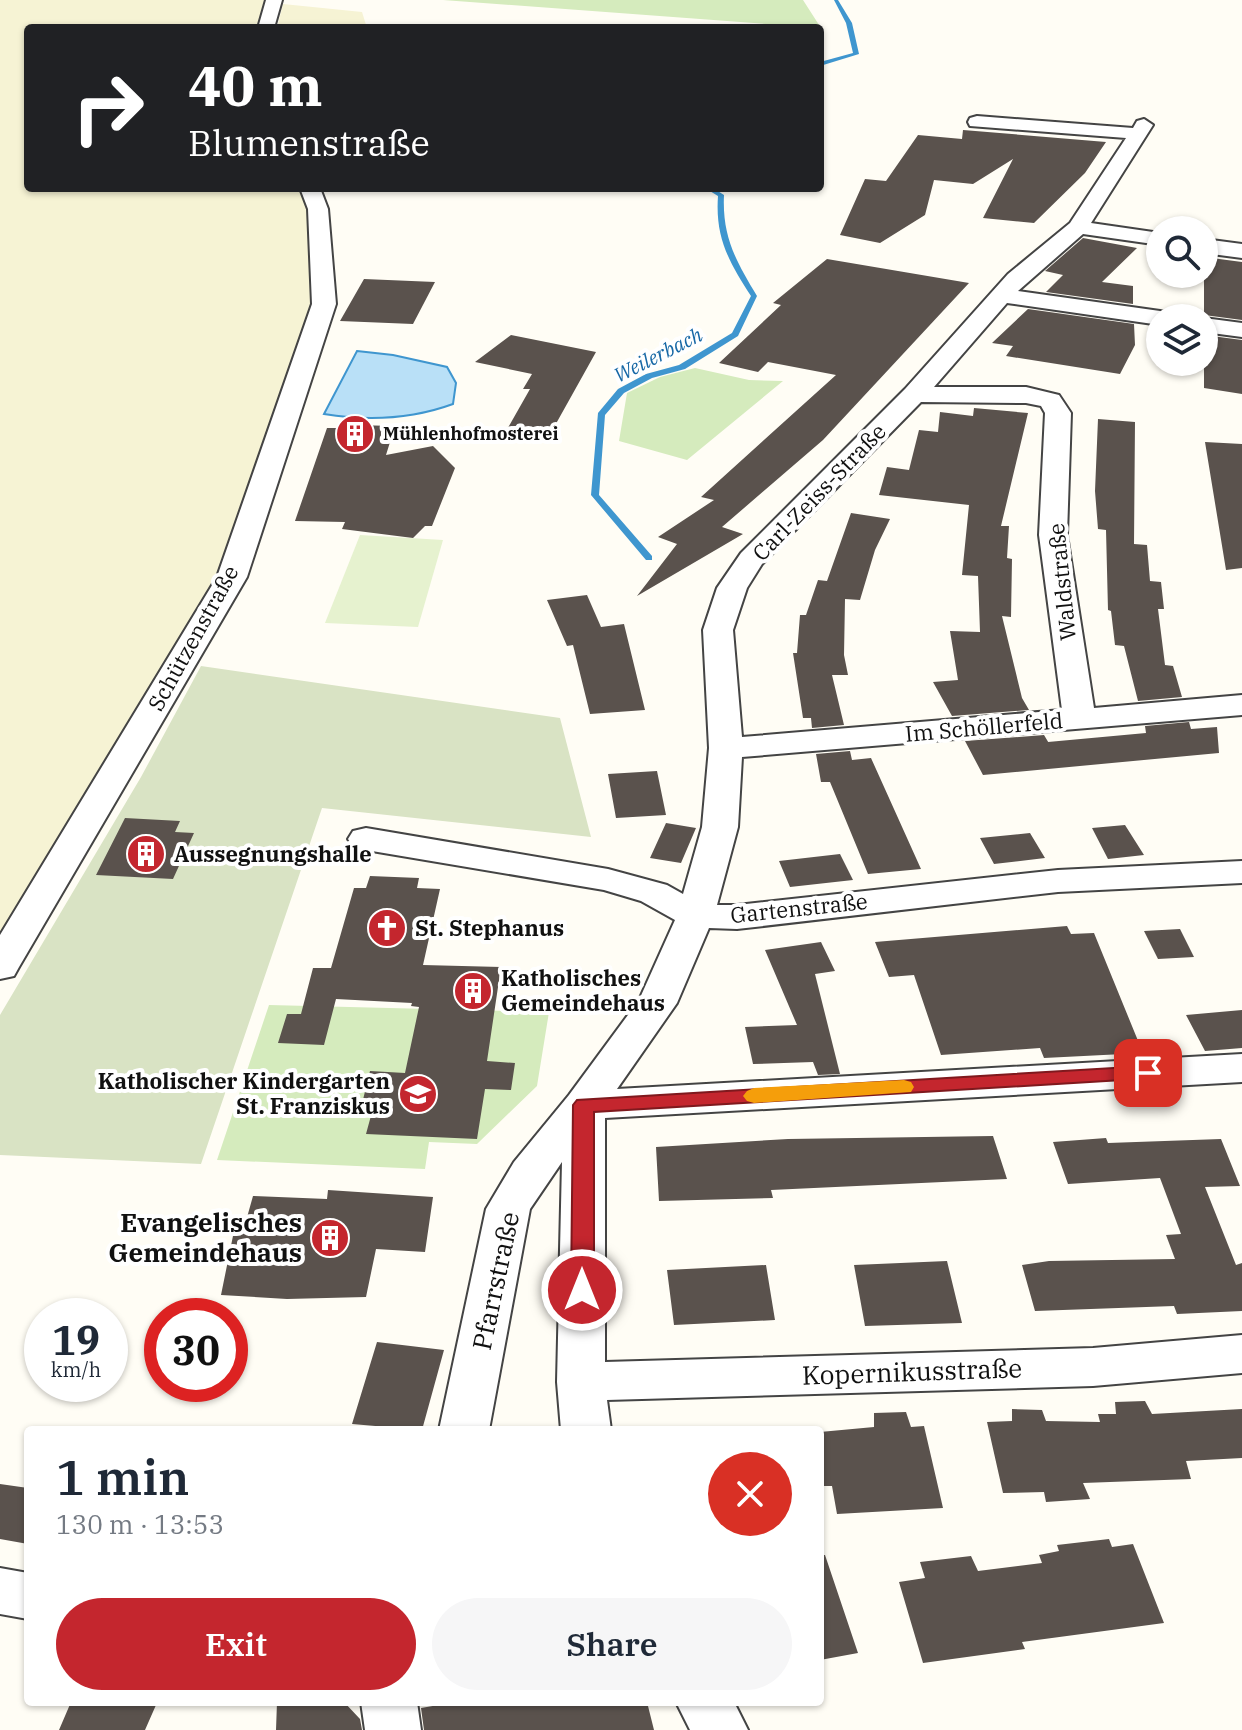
<!DOCTYPE html>
<html lang="en">
<head>
<meta charset="utf-8">
<style>
  :root { --surface:#fff; --page:#f6f6f7; --text:#1f2937; --muted:#747a83; --accent:#c4262e }
  body { margin:0; font-family:"IBM Plex Serif",serif; background:var(--page); color:var(--text); height:100vh; display:flex; flex-direction:column; font-size:30px; white-space:nowrap }
  * { box-sizing:border-box; margin:0 }
  p { font-size:26px; color:var(--muted) }
  .icon { flex:none; width:44px; height:44px; fill:none; stroke:currentColor; stroke-width:2; stroke-linecap:round; stroke-linejoin:round }
  .map { position:relative; flex:1; overflow:hidden }
  .panel { position:absolute; left:24px; top:1426px; width:800px; height:280px; display:flex; flex-direction:column; background:var(--surface); border-radius:8px; box-shadow:0 2px 6px #0004 }
  .panel>* { flex:none }
  .guide { position:absolute; left:24px; top:24px; width:800px; height:168px; border-radius:8px; box-shadow:0 2px 6px #0004; background:#202124; color:#fff; overflow:hidden }
  .controls { position:absolute; left:1146px; top:216px; display:grid; gap:16px }
  .controls a { display:grid; place-items:center; width:72px; height:72px; border-radius:50%; background:var(--surface); box-shadow:0 2px 6px #0004; font-size:40px }
  .speed { position:absolute; left:24px; top:1298px; display:flex; gap:16px; font-size:40px; font-weight:700; text-align:center }
  .speed>* { display:grid; place-content:center; width:104px; height:104px; border-radius:50%; background:var(--surface); box-shadow:0 2px 6px #0004; line-height:1 }
  .speed small { font-size:20px; font-weight:400 }
  .speed .limit { border:12px solid #d22; background:#fff; color:#111 }
  .pin { position:absolute; display:grid; place-items:center; width:68px; height:68px; color:#fff; margin:-34px; border-radius:16px; box-shadow:0 4px 12px #0006 }
  .me { position:absolute; width:88px; margin:-44px; rotate:0deg; stroke-linejoin:round; filter:drop-shadow(0 0 6px #0008) }
  .turn { display:flex; align-items:center; gap:28px; height:168px; padding:0 32px; font-size:36px }
  .turn .icon { width:104px; height:104px; stroke-width:2.5 }
  .turn b { display:block; font-size:56px; line-height:68px }
  .round { display:grid; place-items:center; flex:none; width:84px; height:84px; border-radius:42px; background:var(--page) }
  .head { display:flex; align-items:center; justify-content:space-between; height:136px; padding:0 32px }
  h1 { font-size:48px; font-weight:600; line-height:60px }
  .action { display:flex; gap:16px; margin-top:auto; padding:16px 32px }
  .action a { flex:1; height:92px; border-radius:48px; background:var(--accent); color:#fff; font-size:32px; font-weight:600; line-height:92px; text-align:center }
  .action a+a { background:var(--page); color:var(--text) }
  .map>svg:first-child { display:block }
</style>
</head>
<body>
<div class="map">
<svg width="1242" height="1730" viewBox="0 0 1242 1730">
  <rect width="100%" height="100%" fill="#fffdf5"/>
  <!-- farmland -->
  <path fill="#f6f3d4" d="M0,0H274L266,28H28V188H310L324,304L232,577L0,935Z
    M283,4L362,12L367,28H277Z"/>
  <!-- green -->
  <path fill="#d5ebbd" d="M443,0H803L821,28Z
    M695,368L749,380L783,381L687,460L619,441L627,393L660,377Z
    M269,1005L549,1012L537,1086L477,1144L429,1142L425,1169L217,1160Z"/>
  <!-- cemetery -->
  <path fill="#d9e3c4" d="M201,666L560,718L591,837L322,808L201,1164L0,1155V1015L141,777Z"/>
  <!-- pitch -->
  <path fill="#e6f2cf" d="M360,535L443,540L418,627L325,623Z"/>
  <!-- water -->
  <path fill="#b9e0f7" stroke="#3f96cf" stroke-width="2" d="M357,351L393,355L447,367L456,383L453,404C412,419 367,421 324,414Z"/>
  <g fill="none" stroke-linecap="round" stroke-linejoin="round">
    <!-- stream -->
    <path fill="#3f96cf" fill-rule="evenodd" d="M834,0H838L852,23L859,54L820,66V62L853,53L846,23Z
      M705,188H713L724,195C722,237 736,261 757,296L738,336L685,369L652,378L624,393L605,415L599,495L652,556V560H646L591,495L598,413L618,389L646,374L679,365L732,333L751,296C729,262 715,238 718,196Z"/>
  </g>
  <!-- building -->
  <path fill="#5a524d" d="M963,130L1106,142L1085,173L1034,223L983,218L1013,159L973,184L934,180L925,215L880,243L840,235L865,179L886,181L918,135L962,139Z
    M1083,238L1137,248L1102,282L1133,286V304L1046,292L1063,275L1045,271Z
    M1204,257L1242,262V320L1204,315Z
    M827,259L969,283L823,440L722,527L743,534L637,596L677,544L658,537L714,500L701,497L836,375L768,362L758,372L719,363L781,305L773,303Z
    M364,279L435,282L413,324L340,321Z
    M1028,309L1134,324L1135,345L1120,374L1006,356L1013,346L992,343Z
    M511,335L596,352L548,438L505,433L530,389H523L532,374L475,362Z
    M1204,335L1242,340V394L1204,388Z
    M974,408L1028,413L1001,526H1009L1007,558L1012,559L1011,617L1002,616L1022,698L1029,710L952,716L933,682L958,680L950,631L980,632L978,576L962,575L969,505L879,495L887,467L909,470L919,430L938,432L940,412L973,416Z
    M1098,419L1135,422L1134,544L1147,545L1150,581L1161,582L1164,609H1158L1165,665L1173,666L1182,697L1138,701L1124,646L1115,645L1111,611L1108,610L1106,530L1098,529L1095,491Z
    M353,425L395,426L386,455L433,446L455,468L432,526H425L413,538L342,529L345,522L295,521L327,428H348Z
    M1205,442L1242,444V568L1226,570Z
    M851,513L890,519L875,550L860,600L845,599L844,655L848,675H832L844,725L812,728L811,718H803L793,653H797L800,615H806L818,580L827,581Z
    M587,595L601,627L624,624L645,710L590,714L573,645L567,646L547,600Z
    M1189,722L1191,729L1217,727L1219,753L983,775L965,741L1044,735L1050,745L1048,742L1146,733L1145,726Z
    M850,751L852,760L871,758L921,869L868,874L830,782H821L816,754Z
    M657,771L666,815L616,818L608,774Z
    M125,818L180,821L175,832L194,833L173,879L96,875Z
    M666,823L696,828L681,863L650,858Z
    M1125,825L1144,855L1108,859L1092,828Z
    M1030,833L1045,858L994,864L980,838Z
    M840,854L853,880L790,887L779,861Z
    M370,876L419,878L417,888L440,889L423,965L501,967L487,1061L515,1063L511,1090L485,1089L477,1139L366,1134L372,1112H360L370,1071L405,1073L419,1007L411,1006L412,1003L336,999L324,1045L278,1043L287,1014H301L313,968H331L354,888H366Z
    M1067,926L1071,934L1094,933L1143,1053L1044,1058L1040,1048L941,1055L914,975L889,977L875,942Z
    M1180,929L1194,957L1158,959L1144,931Z
    M821,942L835,971L815,974L840,1074L818,1075L813,1062L753,1064L745,1027L797,1025L765,950Z
    M1242,1010V1048L1205,1051L1186,1015Z
    M993,1136L1007,1179L771,1190L773,1198L659,1201L656,1147L788,1139Z
    M1106,1138L1108,1143L1221,1139L1240,1186L1205,1187L1236,1265L1242,1263V1311L1177,1314L1174,1306L1035,1311L1022,1265L1049,1261L1175,1259L1166,1235L1181,1234L1160,1178L1068,1184L1053,1142Z
    M328,1190L433,1197L425,1252L376,1249L366,1297L287,1299L221,1295L235,1226L244,1228L253,1196L327,1199Z
    M947,1261L962,1323L865,1326L854,1265Z
    M766,1265L775,1320L674,1325L667,1270Z
    M377,1342L444,1350L422,1430L352,1424Z
    M1145,1401L1152,1414L1242,1409V1458L1186,1461L1191,1479L1083,1483L1090,1499L1046,1502L1044,1492L1003,1493L987,1422L1012,1421V1409L1042,1410L1046,1421L1100,1422L1098,1414H1116L1115,1402Z
    M906,1412L911,1427L924,1426L943,1508L837,1514L832,1486H820V1432L874,1427V1413Z
    M0,1484L28,1488V1544L0,1539Z
    M1109,1539L1112,1547L1133,1544L1164,1623L1022,1642L1025,1649L923,1663L899,1582L925,1578L920,1562L971,1556L978,1571L1042,1563L1039,1555L1059,1551L1057,1545Z
    M820,1555H825L858,1653L820,1660Z
    M71,1702H148L156,1705L145,1730H59Z
    M277,1702H344L360,1719L362,1730H276Z
    M456,1702H647L654,1730H424L421,1708Z"/>
  <g fill="none" stroke-linecap="round" stroke-linejoin="round">
    <!-- minor casing -->
    <g stroke="#444" stroke-width="4">
      <path id="minor" d="M266,0H282L274,28H258Z
        M977,116L1133,128L1137,121L1144,119L1153,125L1091,223L1160,233V245L1083,234L1018,291L1160,311L1168,313L1172,318H1160V325L1007,303L934,387H1026L1059,395L1071,413L1067,535L1094,708L1242,695V715L742,757L738,827L717,905H737L1058,870L1242,861V883L1058,892L737,929L709,928L677,1003L617,1089L1242,1054V1082L605,1118V1362L1093,1348L1242,1335V1373L1093,1386L607,1400L611,1430H561L557,1382L562,1162L530,1209L489,1430H439L486,1209L514,1162L569,1095L639,1000L675,920L641,901L604,890L366,850L353,847L348,839L353,831L366,828L608,869L667,885L683,894L702,827L709,748L703,630L717,588L741,553L905,389L1008,274L1070,223L1126,138L970,126L968,122L970,118ZM921,402L1026,403L1041,406L1045,413L1039,535L1062,710L742,737L733,630L747,588L762,564Z
        M300,188H320L328,209L336,304L247,577L19,967L14,976L0,979V935L217,577L312,304L308,209Z
        M1204,239L1242,244V258L1204,253Z
        M1204,318L1242,323V337L1204,332Z
        M0,1568L28,1573V1619L0,1614Z
        M361,1702H417L421,1730H365Z
        M676,1702H734L748,1730H690Z"/>
    </g>
    <!-- minor -->
    <use href="#minor" fill="#fff" fill-rule="evenodd"/>
  </g>
  <!-- route -->
  <path fill="#c4262e" stroke="#7f191e" stroke-width="2" d="M1148,1066L1155,1068L1158,1073L1155,1078L594,1112V1290L590,1296L582,1298L574,1296L571,1290L573,1105L577,1100Z"/>
  <!-- slow -->
  <path fill="#f59e0b" d="M904,1080L911,1082L914,1087L911,1092L754,1103L747,1101L743,1096L747,1091L754,1088Z"/>
  <!-- icons -->
  <defs>
    <g id="building-disc" transform="scale(2)"><circle r="9.5" fill="#c4262e" stroke="#fff"/><path d="M-4-6H4V6H1V3H-1V6H-4ZM-2.5-4.3h1.7v1.8h-1.7ZM.8-4.3h1.7v1.8H.8ZM-2.5-1h1.7V.8h-1.7ZM.8-1h1.7V.8H.8Z" fill="#fff"/></g>
    <g id="church-disc" transform="scale(2)"><circle r="9.5" fill="#c4262e" stroke="#fff"/><path d="M-1.2-6h2.4v3.5h3.3v2.4h-3.3V6h-2.4V-.1h-3.3v-2.4h3.3Z" fill="#fff"/></g>
    <g id="school-disc" transform="scale(2)"><circle r="9.5" fill="#c4262e" stroke="#fff"/><path d="M0-5L7-2L0 1L-7-2ZM-4 1L0 2.5L4 1V4Q0 6-4 4Z" fill="#fff"/></g>
  </defs>
  <g fill-rule="evenodd">
    <use href="#building-disc" x="355" y="434"/>
    <use href="#building-disc" x="146" y="854"/>
    <use href="#church-disc" x="387" y="928"/>
    <use href="#building-disc" x="473" y="991"/>
    <use href="#school-disc" x="418" y="1094"/>
    <use href="#building-disc" x="330" y="1238"/>
  </g>
  <g text-anchor="middle" stroke-width="8" stroke-linejoin="round" paint-order="stroke">
    <!-- far-poi labels -->
    <g font-size="18" font-weight="bold" fill="#111" stroke="#fff" text-anchor="start">
      <text x="383" y="440">Mühlenhofmosterei</text>
    </g>
    <!-- far-water labels -->
    <g font-size="20" font-style="italic" fill="#1768a6" stroke="#fff">
      <text transform="translate(658 355) rotate(-27)" y="7">Weilerbach</text>
    </g>
    <!-- street labels -->
    <g font-size="22" fill="#111" stroke="#fff">
      <text transform="translate(819 492) rotate(-46)" y="8">Carl-Zeiss-Straße</text>
      <text transform="translate(1062 582) rotate(-96)" y="8">Waldstraße</text>
      <text transform="translate(193 638) rotate(-61)" y="8">Schützenstraße</text>
      <text transform="translate(984 727) rotate(-5)" y="8">Im Schöllerfeld</text>
      <text transform="translate(799 908) rotate(-6)" y="8">Gartenstraße</text>
    </g>
    <!-- poi labels -->
    <g font-size="22" font-weight="bold" fill="#111" stroke="#fff" text-anchor="start">
      <text x="174" y="862">Aussegnungshalle</text>
      <text x="415" y="936">St. Stephanus</text>
      <text x="501" y="986">Katholisches<tspan x="501" dy="25">Gemeindehaus</tspan></text>
      <text x="390" y="1089" text-anchor="end">Katholischer Kindergarten<tspan x="390" dy="25">St. Franziskus</tspan></text>
    </g>
    <!-- near-poi labels -->
    <g font-size="26" font-weight="bold" fill="#111" stroke="#fff" text-anchor="end">
      <text x="302" y="1232">Evangelisches<tspan x="302" dy="30">Gemeindehaus</tspan></text>
    </g>
    <!-- near-street labels -->
    <g font-size="26" fill="#111" stroke="#fff">
      <text transform="translate(496 1281) rotate(-78)" y="9">Pfarrstraße</text>
      <text transform="translate(912 1372) rotate(-2)" y="9">Kopernikusstraße</text>
    </g>
  </g>
</svg>
<div class="controls">
<a><svg class="icon" aria-label="search" viewBox="0 0 24 24"><circle cx="10" cy="10" r="6"/><path d="M15 15l6 6"/></svg></a>
<a><svg class="icon" aria-label="layers" viewBox="0 0 24 24"><path d="M12 4l9 5-9 5-9-5zM3 14l9 5 9-5"/></svg></a>
</div>
<div class="speed"><div>19<small>km/h</small></div><div class="limit">30</div></div>
<div class="pin" style="left:1148px;top:1073px;background:#d93025"><svg class="icon" aria-label="arrive" viewBox="0 0 24 24"><path d="M6 21V4h12l-3 4 3 4H6"/></svg></div>
<svg class="me" style="left:582px;top:1290px" viewBox="-20 -20 40 40"><circle r="17" fill="#c4262e" stroke="#fff" stroke-width="3"/><path d="M0-11L8 9 0 5-8 9z" fill="#fff"/></svg>
<div class="guide">
<div class="turn"><svg class="icon" aria-label="right" viewBox="0 0 24 24"><path d="M7 20v-9h11M14 6l5 5-5 5"/></svg><div><b>40 m</b>Blumenstraße</div></div>
</div>
<section class="panel">
<div class="head"><div><h1>1 min</h1><p>130 m · 13:53</p></div><a class="round" style="background:#d93025;color:#fff"><svg class="icon" aria-label="close" viewBox="0 0 24 24"><path d="M6 6l12 12M18 6L6 18"/></svg></a></div>
<div class="action"><a>Exit</a><a>Share</a></div>
</section>
</div>
</body>
</html>
